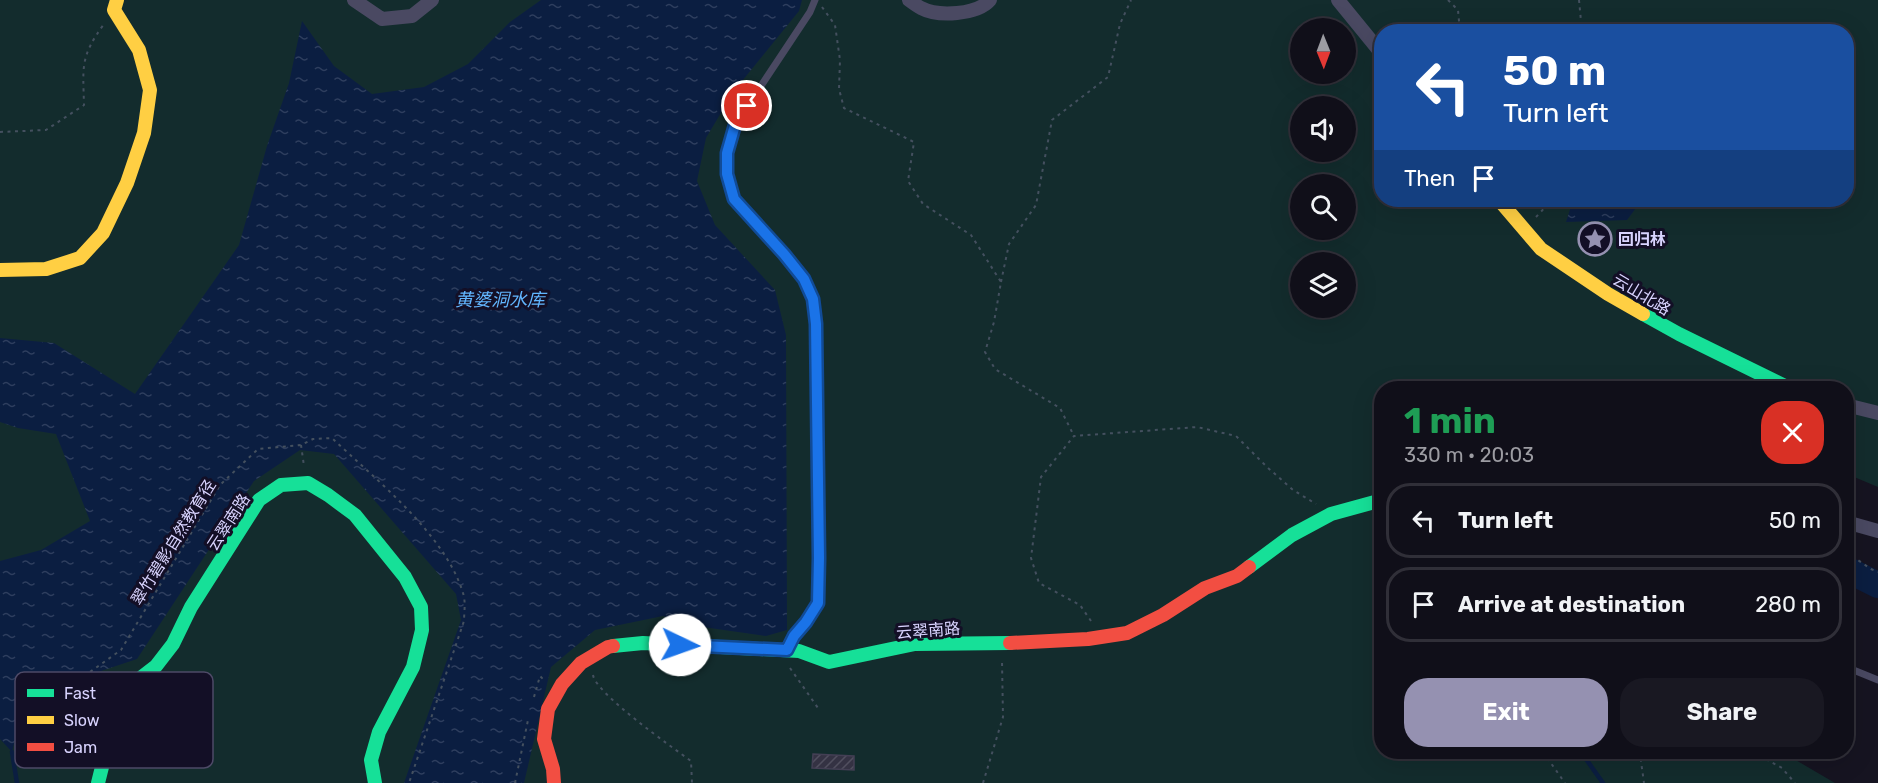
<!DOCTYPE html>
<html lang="en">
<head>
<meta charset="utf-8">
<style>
  :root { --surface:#100f19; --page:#191822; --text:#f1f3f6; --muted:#9c9ca2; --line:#302f38; --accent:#9591b1 }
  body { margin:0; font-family:Rubik,"Noto Sans SC",sans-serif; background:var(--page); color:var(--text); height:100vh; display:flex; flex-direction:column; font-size:22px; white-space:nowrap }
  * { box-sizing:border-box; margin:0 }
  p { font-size:20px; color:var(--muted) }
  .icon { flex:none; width:33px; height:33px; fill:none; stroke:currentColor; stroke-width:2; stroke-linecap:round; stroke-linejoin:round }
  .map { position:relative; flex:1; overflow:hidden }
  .drawer { position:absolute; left:1374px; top:381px; width:480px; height:378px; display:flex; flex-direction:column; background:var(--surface); border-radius:24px; box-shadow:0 6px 24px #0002,0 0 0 2px var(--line) }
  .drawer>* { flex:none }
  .top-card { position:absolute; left:1374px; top:24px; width:480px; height:183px; border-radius:24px; box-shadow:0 6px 24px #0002,0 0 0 2px var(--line); background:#1a4fa0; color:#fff; overflow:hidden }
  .needle { width:39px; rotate:179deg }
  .buttons { position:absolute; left:1290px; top:18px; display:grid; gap:12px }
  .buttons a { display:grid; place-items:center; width:66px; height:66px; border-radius:50%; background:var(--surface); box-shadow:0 6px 24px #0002,0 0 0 2px var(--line); font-size:30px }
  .pin { position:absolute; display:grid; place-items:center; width:51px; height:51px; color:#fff; margin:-26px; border:3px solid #fff; border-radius:50%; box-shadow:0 2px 6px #0007 }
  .me { position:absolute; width:66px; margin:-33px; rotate:93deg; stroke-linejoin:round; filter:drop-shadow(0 0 4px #0008) }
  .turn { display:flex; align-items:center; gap:21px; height:126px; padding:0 30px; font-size:27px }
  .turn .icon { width:78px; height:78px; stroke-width:2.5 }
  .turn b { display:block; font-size:42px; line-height:51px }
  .then { display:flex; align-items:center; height:57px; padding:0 30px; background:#0003; gap:12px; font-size:22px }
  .round { display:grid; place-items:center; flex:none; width:63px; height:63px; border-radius:24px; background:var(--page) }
  .overview { display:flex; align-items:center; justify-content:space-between; height:102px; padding:0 30px }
  h1 { font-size:36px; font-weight:700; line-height:45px; color:#1e9e55 }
  .button { display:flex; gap:12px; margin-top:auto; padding:12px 30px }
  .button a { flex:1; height:69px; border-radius:24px; background:var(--accent); color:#fff; font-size:24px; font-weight:700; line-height:69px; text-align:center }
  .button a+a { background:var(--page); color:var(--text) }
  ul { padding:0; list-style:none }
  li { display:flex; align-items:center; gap:18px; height:75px; margin:0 12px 9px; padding:0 18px; border:3px solid var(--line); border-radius:24px }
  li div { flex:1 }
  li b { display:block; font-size:22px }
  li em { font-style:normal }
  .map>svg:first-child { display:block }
</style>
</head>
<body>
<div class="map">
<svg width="1878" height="783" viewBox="0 0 1878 783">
  <defs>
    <pattern id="water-ripples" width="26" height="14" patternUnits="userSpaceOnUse" patternTransform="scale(1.5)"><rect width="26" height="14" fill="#0b1e41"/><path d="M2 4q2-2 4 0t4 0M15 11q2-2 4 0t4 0" fill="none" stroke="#2e3e5e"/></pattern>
    <pattern id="building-hatch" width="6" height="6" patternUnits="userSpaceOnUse" patternTransform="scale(1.5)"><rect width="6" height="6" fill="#343243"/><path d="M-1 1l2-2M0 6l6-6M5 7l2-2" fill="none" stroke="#514f5f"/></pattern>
  </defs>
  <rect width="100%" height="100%" fill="#161421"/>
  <!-- park -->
  <path fill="#132c2d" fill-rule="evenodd" d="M0,0H1878V487L1847,474L1846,388H1382V752H1782L1835,783H0ZM1300,28H1346V74H1300ZM1382,32H1846V200H1382ZM1300,106H1346V152H1300ZM1300,184H1346V230H1300ZM1300,262H1346V308H1300Z"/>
  <!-- water -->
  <path fill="url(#water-ripples)" d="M541,0H802L799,11L734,91L706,138L697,181L715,225L775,290L786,335L787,630L766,636L703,627L663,616L595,630L551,667L524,783H404L461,620L456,594L334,454L300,450L254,481L137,659L89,675L65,705L50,686L26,693L12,752L0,739V561L41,550L90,521L56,434L18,428L0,422V338L54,343L135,394L239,245L267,146L289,83L302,21L334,66L372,94L424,87L468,64L510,22Z
    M1573,200H1642L1627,220L1566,222Z"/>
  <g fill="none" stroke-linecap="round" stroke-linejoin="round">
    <!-- stream -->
    <path stroke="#0b1e41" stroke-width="4.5" d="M12,752L17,783
      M1581,752L1603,783"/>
    <!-- river -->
    <path stroke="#0b1e41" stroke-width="26" d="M1846,569L1878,585"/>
  </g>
  <!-- building -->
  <path fill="url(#building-hatch)" stroke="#433f54" stroke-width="1.5" d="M813,754L854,756V770L812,768Z"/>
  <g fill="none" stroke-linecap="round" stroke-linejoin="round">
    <!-- path -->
    <path stroke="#44505f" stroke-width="2" stroke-dasharray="3 4.5" stroke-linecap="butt" d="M1448,0L1458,10L1460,32
      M1579,0L1582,32
      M822,7L835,25L840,60L839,89L844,108L914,142L908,181L923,204L971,235L1001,282L994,322L985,352L995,369L1060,408L1074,436
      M0,132L46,130L84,105C83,66 80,57 104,24
      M1536,217L1552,200
      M1001,282L1009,244L1036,205L1052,120L1108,77L1120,24L1131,0
      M301,445L304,466
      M1846,552L1871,569L1878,572
      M1091,621L1080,605L1039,583L1031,558L1041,477L1074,436L1197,427L1236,436L1267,467L1293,490L1316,504
      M790,668L818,708
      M593,675C596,694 672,747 691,761L692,783
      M534,697L540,676L544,680
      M93,703L66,689L121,650L220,485L258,449L301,445L313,439L332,438C376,480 445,534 463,593C466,602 464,613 464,621L409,783
      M1543,752L1565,783
      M1642,752L1640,754L1644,783
      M1753,752L1782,768L1795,783
      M515,783L528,720
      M983,783L1003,717L1002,661"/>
    <!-- lane -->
    <path stroke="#4a4962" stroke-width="7" d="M788,648L794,636L806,622L818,603L819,558L816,324L813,299L804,279L785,254L734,199L727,173V153L735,125L810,12L815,0
      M1846,667L1878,680"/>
    <!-- street -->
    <path stroke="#4a4962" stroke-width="14" d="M354,0L382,19L412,16L432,0
      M909,0C913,3 917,6 921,8C938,17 977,15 990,0
      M1338,0L1382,54
      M1846,405L1878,413
      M1846,522L1878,531"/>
    <!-- fast -->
    <path stroke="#16e098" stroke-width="14" d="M1643,314L1679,334L1789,388
      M1249,567L1292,535L1331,514L1382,500
      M613,646L643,643L799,651L829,662L915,644L1010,643
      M98,783L102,767L97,734L107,711L134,683L156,666L173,644L191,607L259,500L281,485L308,483L328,495L355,515L405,577L421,607L422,630L413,667L379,732L371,760L375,783"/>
    <!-- slow -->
    <path stroke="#ffcf43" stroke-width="14" d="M1499,200L1541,249L1608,294L1643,314
      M0,270L46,269L80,258L103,233L127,183L144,133L150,90L139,50L114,10L117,0"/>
    <!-- jam -->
    <path stroke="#f24e42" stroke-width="14" d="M1010,643L1088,639L1127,633L1163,615L1205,588L1237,576L1249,567
      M554,783L553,769L544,739L548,709L562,684L581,663L608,647L613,646"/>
  </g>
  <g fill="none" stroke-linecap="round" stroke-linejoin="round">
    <!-- route casing -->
    <g stroke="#114b97" stroke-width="15">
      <path id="route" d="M680,645L787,650L794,636L806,622L818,603L819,558L816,324L813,299L804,279L784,254L734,199L727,174V153L735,125L747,106"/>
    </g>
    <!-- route -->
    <use href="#route" stroke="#1a73e8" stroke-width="10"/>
  </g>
  <!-- icons -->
  <defs>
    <g id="sight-ring" transform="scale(1.725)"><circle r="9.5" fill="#130f26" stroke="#9591b1" stroke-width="1.5"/><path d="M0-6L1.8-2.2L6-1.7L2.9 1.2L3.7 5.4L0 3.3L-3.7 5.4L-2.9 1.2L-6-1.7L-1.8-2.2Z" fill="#9591b1"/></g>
  </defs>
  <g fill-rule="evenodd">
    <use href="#sight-ring" x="1595" y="239"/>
  </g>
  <g text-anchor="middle" stroke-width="6" stroke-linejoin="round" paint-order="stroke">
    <!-- poi labels -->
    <g font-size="16" font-weight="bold" fill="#d9d4ff" stroke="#130f26" text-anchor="start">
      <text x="1618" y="245">回归林</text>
    </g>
    <!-- street labels -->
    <g font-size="16" fill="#d9d4ff" stroke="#130f26">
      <text transform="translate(1642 294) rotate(31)" y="6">云山北路</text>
      <text transform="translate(228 522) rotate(-57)" y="6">云翠南路</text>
      <text transform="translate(173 542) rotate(-58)" y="6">翠竹碧影自然教育径</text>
      <text transform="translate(928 630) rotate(-4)" y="6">云翠南路</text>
    </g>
    <!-- water labels -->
    <g font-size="18" font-style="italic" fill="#62b6ff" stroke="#130f26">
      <text x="500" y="306">黄婆洞水库</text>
    </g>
  </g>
  <!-- legend -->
  <rect x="15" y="672" width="198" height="96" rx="9" fill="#130f26" stroke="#4e4a67" stroke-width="1.5"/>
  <rect x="27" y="689" width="27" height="8" fill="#16e098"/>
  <rect x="27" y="716" width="27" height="8" fill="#ffcf43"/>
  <rect x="27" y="743" width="27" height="8" fill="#f24e42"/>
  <g font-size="16" fill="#d9d4ff">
    <text x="64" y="699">Fast</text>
    <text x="64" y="726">Slow</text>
    <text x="64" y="753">Jam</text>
  </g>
</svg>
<div class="buttons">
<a><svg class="needle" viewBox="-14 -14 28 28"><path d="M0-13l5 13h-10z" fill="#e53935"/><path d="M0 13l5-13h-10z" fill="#9c9ca2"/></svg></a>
<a><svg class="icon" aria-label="sound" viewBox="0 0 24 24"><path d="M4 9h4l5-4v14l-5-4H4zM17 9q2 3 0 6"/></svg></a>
<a><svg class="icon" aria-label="search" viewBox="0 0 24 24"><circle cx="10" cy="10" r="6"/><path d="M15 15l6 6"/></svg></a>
<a><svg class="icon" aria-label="layers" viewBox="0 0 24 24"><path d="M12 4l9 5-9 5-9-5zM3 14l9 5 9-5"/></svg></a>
</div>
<div class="pin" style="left:747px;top:106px;background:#d93025"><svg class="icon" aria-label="arrive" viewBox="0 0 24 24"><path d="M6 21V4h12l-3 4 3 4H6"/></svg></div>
<svg class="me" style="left:680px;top:645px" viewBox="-20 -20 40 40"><circle r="19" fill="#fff"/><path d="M0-13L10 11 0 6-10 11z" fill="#1a73e8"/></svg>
<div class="top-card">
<div class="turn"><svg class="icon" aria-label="left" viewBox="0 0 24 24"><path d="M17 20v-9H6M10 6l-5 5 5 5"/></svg><div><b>50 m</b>Turn left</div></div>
<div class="then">Then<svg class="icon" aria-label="arrive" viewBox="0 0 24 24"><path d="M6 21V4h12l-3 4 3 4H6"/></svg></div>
</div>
<section class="drawer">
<div class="overview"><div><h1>1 min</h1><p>330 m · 20:03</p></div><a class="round" style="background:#d93025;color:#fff"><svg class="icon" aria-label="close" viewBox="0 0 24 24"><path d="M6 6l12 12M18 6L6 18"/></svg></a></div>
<ul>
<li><svg class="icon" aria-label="left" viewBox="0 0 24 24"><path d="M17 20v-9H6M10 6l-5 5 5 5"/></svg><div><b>Turn left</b></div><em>50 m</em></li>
<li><svg class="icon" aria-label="arrive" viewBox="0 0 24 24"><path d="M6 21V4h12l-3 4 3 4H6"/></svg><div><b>Arrive at destination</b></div><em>280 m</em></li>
</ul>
<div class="button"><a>Exit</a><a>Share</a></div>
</section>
</div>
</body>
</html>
